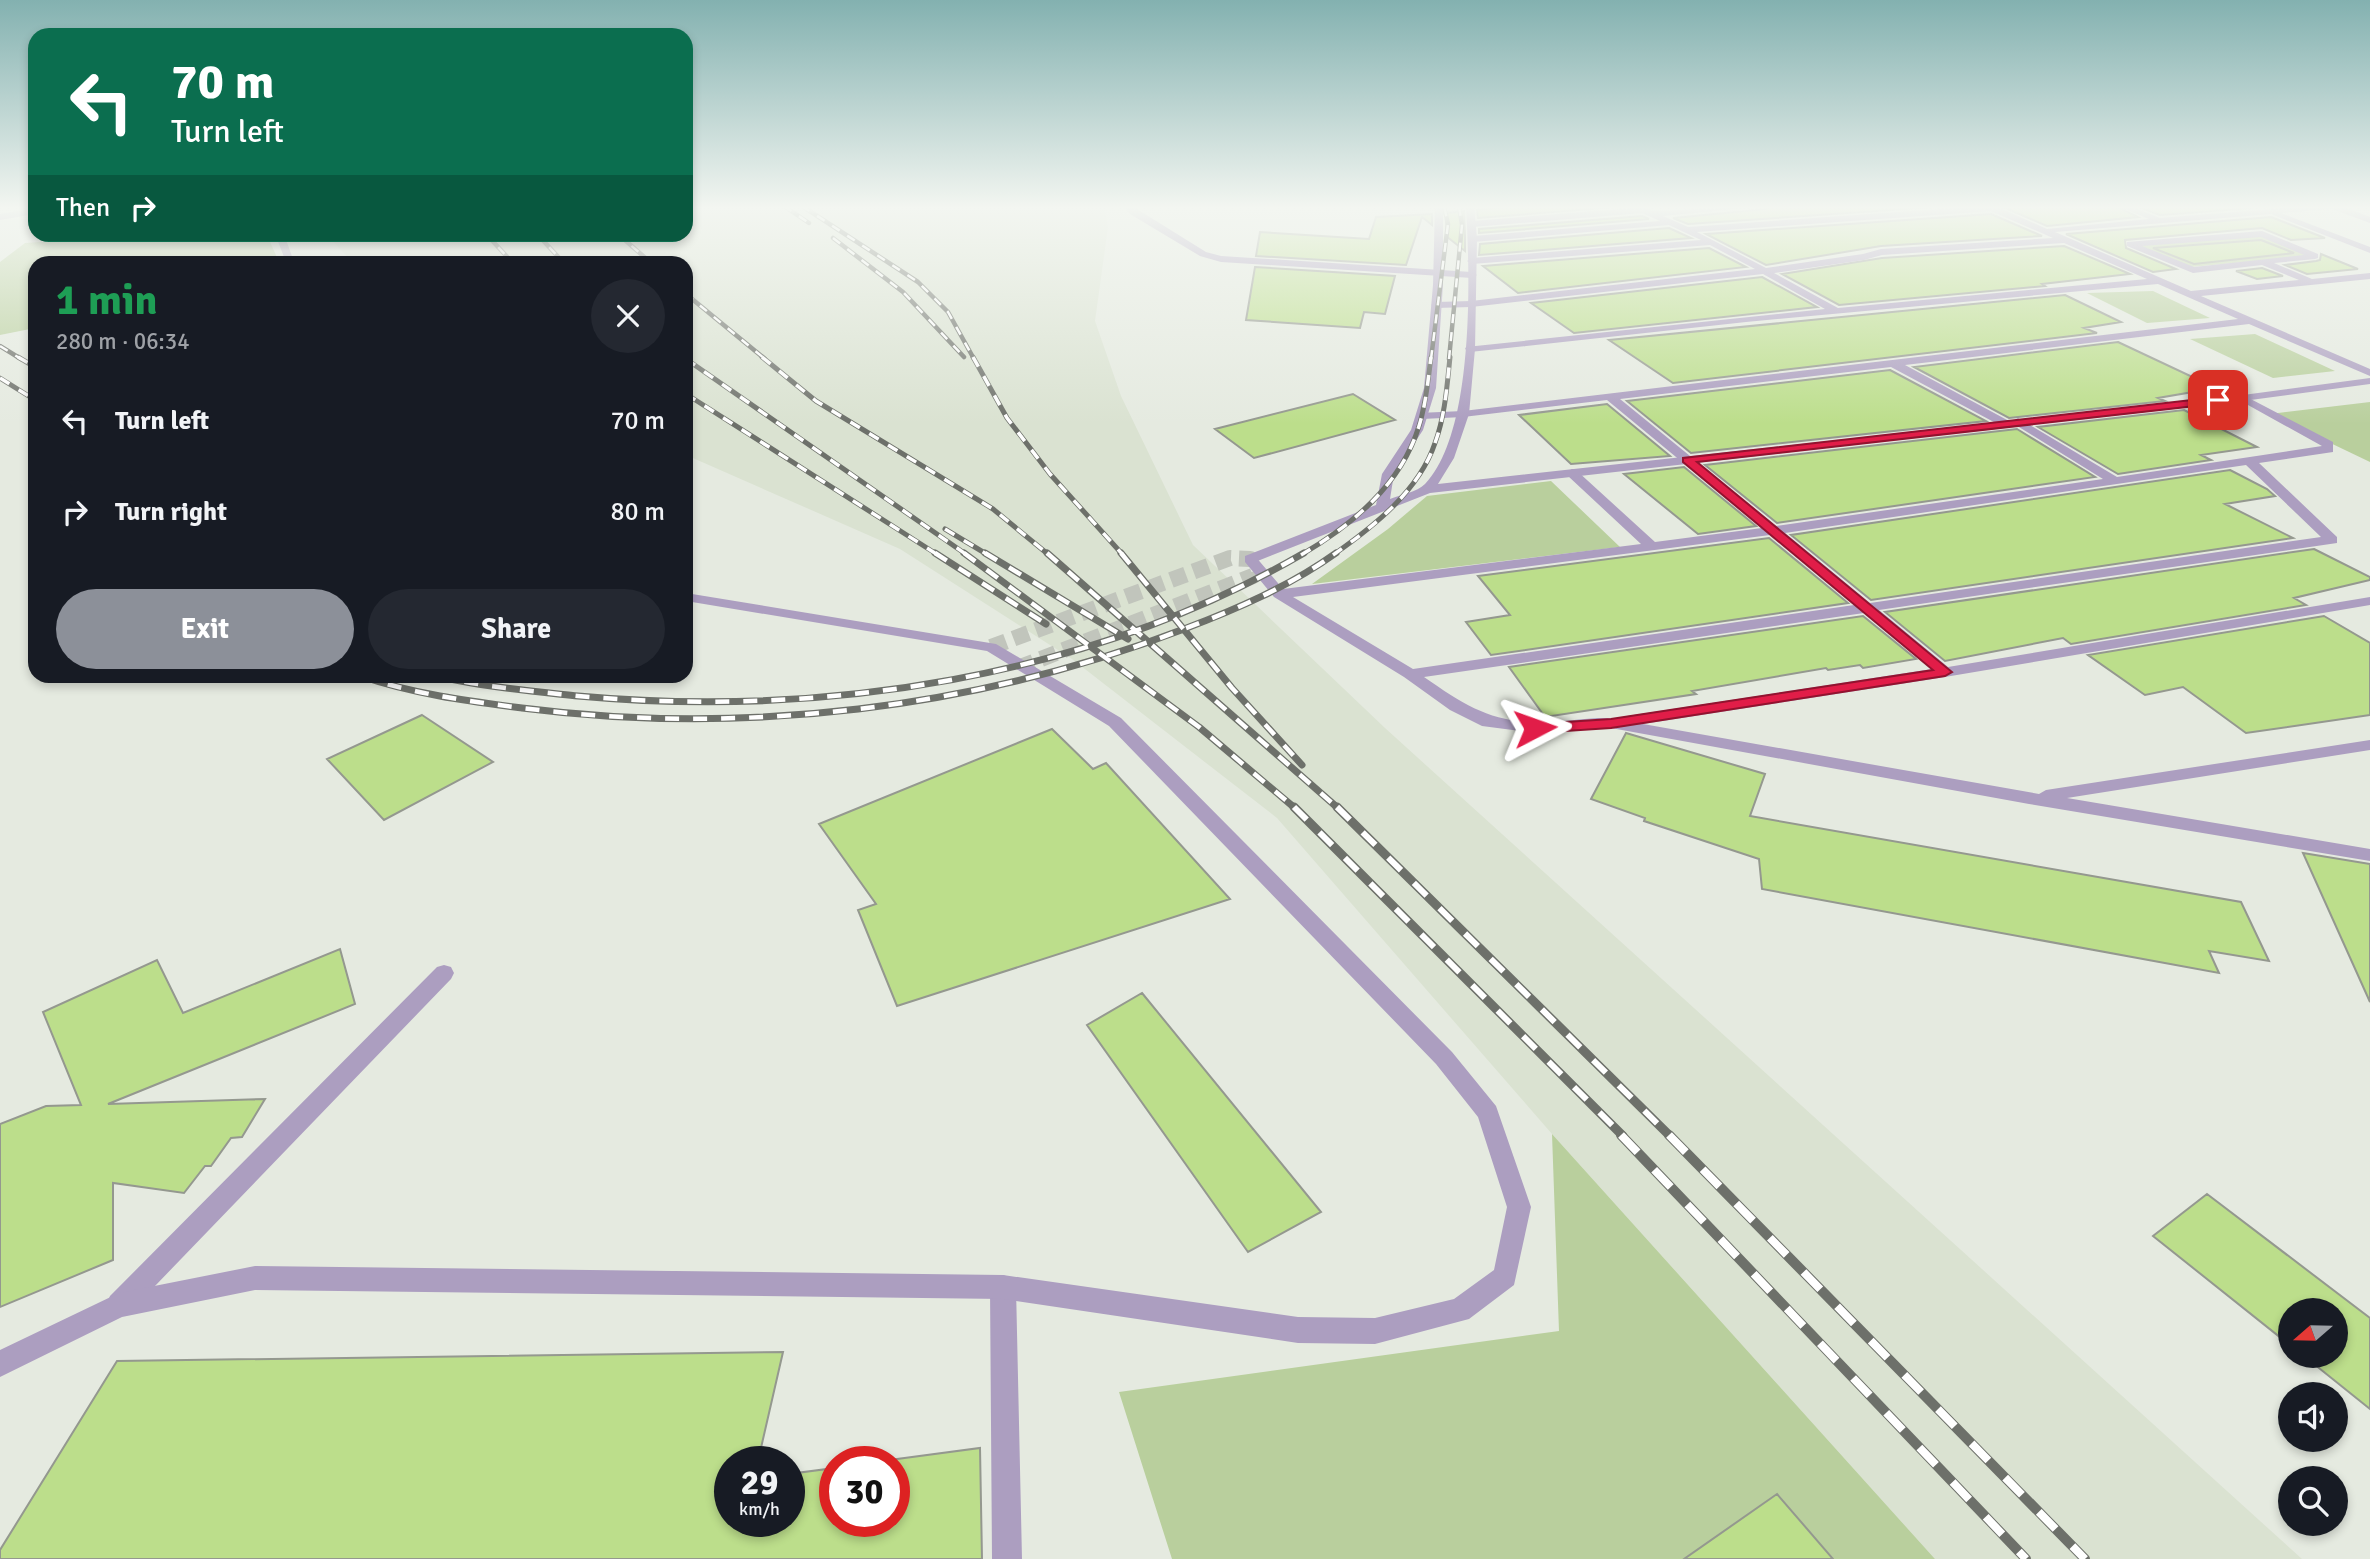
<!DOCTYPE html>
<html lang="en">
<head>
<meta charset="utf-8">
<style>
  :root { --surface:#171b24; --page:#242831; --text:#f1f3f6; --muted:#9ea1a6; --accent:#8c9099 }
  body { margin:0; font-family:Signika,sans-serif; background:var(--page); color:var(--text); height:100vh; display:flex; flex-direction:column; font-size:26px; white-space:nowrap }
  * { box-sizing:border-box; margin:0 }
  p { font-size:23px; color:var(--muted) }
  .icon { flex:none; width:38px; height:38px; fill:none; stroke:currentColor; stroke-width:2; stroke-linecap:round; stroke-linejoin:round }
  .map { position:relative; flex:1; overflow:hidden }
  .panel { position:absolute; left:28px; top:256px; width:665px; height:427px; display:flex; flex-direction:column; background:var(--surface); border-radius:21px; box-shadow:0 4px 10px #0003 }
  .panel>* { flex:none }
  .guide { position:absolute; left:28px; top:28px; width:665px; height:214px; border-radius:21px; box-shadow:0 4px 10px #0003; background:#0b6e4f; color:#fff; overflow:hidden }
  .needle { width:46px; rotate:250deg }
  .controls { position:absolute; left:2278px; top:1298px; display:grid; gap:14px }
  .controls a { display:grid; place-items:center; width:70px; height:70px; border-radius:50%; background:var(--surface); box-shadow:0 4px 10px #0003; font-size:35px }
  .speed { position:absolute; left:714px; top:1446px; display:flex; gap:14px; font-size:35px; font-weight:700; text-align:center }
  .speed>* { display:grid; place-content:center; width:91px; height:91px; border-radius:50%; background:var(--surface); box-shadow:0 4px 10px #0003; line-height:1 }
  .speed small { font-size:18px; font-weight:400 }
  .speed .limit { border:10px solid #d22; background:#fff; color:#111 }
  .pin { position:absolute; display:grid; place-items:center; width:60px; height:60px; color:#fff; margin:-30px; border-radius:14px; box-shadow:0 4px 10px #0006 }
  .me { position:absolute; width:77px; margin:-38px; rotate:86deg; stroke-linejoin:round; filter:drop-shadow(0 0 5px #0008) }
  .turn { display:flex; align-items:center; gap:24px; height:147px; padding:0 28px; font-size:32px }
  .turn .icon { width:91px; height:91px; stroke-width:2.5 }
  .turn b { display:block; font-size:49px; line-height:60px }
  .then { display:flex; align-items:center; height:66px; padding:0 28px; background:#0003; gap:14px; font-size:26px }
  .round { display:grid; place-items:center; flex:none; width:74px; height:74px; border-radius:37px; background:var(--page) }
  .overview { display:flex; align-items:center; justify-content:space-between; height:119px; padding:0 28px }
  h1 { font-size:42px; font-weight:800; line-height:52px; color:#1e9e55 }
  .cta { display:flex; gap:14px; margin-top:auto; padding:14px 28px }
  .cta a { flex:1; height:80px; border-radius:42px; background:var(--accent); color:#fff; font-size:28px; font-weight:800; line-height:80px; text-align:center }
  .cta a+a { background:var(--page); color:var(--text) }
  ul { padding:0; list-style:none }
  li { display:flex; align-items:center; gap:21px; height:91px; padding:0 28px }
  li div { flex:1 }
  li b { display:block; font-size:26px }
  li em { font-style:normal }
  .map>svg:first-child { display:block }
</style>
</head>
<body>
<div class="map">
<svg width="2370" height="1559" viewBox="0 0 2370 1559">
  <rect width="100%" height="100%" fill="#e5eae0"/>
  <!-- built -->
  <path fill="#dae2d1" d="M686,206H1104L1108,227L1095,321L1121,396L1193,545L1385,728L2302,1559H1935L1552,1134L1277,818L1072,659L900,549L686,455V262H352L327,235L686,234Z"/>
  <!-- green -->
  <path fill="#b9cf9d" d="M155,234L267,235L279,262H35V328L0,335V262L25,243Z
    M2261,235L2308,256L2191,267L2137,245Z
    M2153,291L2210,318L2147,323L2087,293Z
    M2255,334L2335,371L2273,378L2190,339Z
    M2370,402V462L2270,414Z
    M1551,481L1620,547L1312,584L1388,529L1427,496Z
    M1552,1134L1935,1559H1172L1119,1392L1559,1331Z"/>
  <!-- building -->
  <path fill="#bcde8b" stroke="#94988f" stroke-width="2" d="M1513,206H1628L1478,218L1477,210Z
    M1769,206H1949L1688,224L1673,218L1766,209Z
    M2001,206H2116L2138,217L2047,226Z
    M2136,206H2247L2253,208L2160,215Z
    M1464,211L1465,236V251L1446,236V213Z
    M1432,214V225L1422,217L1406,265L1256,256L1260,232L1369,239L1376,217Z
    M1991,214L2042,236L1881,246L1766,265L1706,234Z
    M1642,216L1649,219L1479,233V229Z
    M2271,217L2325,238L2291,240L2262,228L2125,240L2126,248L2176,269L2153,272L2066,234Z
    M1669,228L1691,238L1479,255L1480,244Z
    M2261,240L2294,253L2194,264L2153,248Z
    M2064,246L2130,274L2042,284L2045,286L1839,305L1782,274L1882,258Z
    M1709,248L1746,267L1518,293L1483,266Z
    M2321,254L2358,269L2307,274L2285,265L2316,261L2320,260Z
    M1255,267L1395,276L1385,314L1364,312L1360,328L1246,320Z
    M2262,268L2283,276L2257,279L2236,271Z
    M1762,277L1817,307L1574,333L1531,303Z
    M2065,295L2121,322L2084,328L2097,333L1673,383L1609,340Z
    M2118,342L2216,388L2158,398L2165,401L2009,418L1914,367Z
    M1890,370L1986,421L1691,453L1627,401Z
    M1353,394L1395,420L1254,458L1215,429Z
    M1607,404L1670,456L1571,464L1519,415Z
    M2184,410L2257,447L2201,455L2211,460L2118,474L2038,427Z
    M2017,429L2095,477L1777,523L1705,465Z
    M1684,467L1756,526L1698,534L1624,474Z
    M2230,470L2267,489L2275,496L2225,504L2293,538L1871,600L1791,535Z
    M1769,538L1848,603L1491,655L1466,622L1510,615L1478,576Z
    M2314,549L2370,577V580L2294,598L2306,605L2071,644L2063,638L1945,661L1885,612Z
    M1863,616L1916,659L1863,668L1860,665L1828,670L1826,668L1692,691L1696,694L1545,717L1509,667Z
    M2324,616L2370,643V715L2246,733L2183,687L2145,695L2088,655Z
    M422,715L493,762L384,820L327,759Z
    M1052,729L1093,769L1106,763L1230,899L897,1006L858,910L876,904L819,824Z
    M1626,733L1765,774L1750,816L2241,902L2269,961L2209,951L2219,973L1762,889L1759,859L1644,821L1645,818L1591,799Z
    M2303,853L2370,864V1002Z
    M340,949L355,1004L108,1104L265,1099L242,1137L231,1138L211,1166H205L184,1193L113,1183V1260L0,1307V1124L46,1106L81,1105L43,1012L157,960L183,1013Z
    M1142,993L1321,1212L1248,1252L1087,1025Z
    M2207,1194L2370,1318V1409L2304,1356H2336V1311H2291V1346L2153,1236Z
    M783,1352L758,1461H730V1521H789V1474L835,1468V1521H894V1461H882L980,1448L982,1559H0V1550L117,1361Z
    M1777,1494L1833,1559H1684Z"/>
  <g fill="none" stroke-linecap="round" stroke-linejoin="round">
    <!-- tertiary-tunnel -->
    <path stroke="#c1c5bc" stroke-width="16" stroke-dasharray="16 8" stroke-linecap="butt" d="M991,647L1230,558L1250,559L1253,576L1023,666"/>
    <!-- minor -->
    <path fill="#ac9ec0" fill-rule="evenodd" d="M1123,206H1132L1206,252L1221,256L1472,272L1477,275L1472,278L1221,262L1200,256L1130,214Z
      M1631,206H1641L1653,211L1766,206L1663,216L1688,227L1983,206H1995L2047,229L2149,219L2118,206H2129L2160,218L2311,206H2342L2370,217V223L2332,209L2281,213L2370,247V253L2271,214L2055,232L2191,291L2299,280L2262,265L2193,273L2127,246V242L2262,231L2318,254V258L2315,259L2274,263L2312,279L2370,273V279L2201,296L2370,369V376L2249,324L1905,365L2009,421V427L2005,428L1891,367L1620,399L1776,526L2103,479L2014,424V420L2018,418L2117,477L2322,446L2239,400V396L2243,395L2333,442V452L2259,463L2337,537V543L1879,610L1948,667L2370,597V605L1945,677L1643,724L2039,794L2046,790L2370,740V750L2067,798L2370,849V861L2029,804L1611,728L1535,733L1482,726L1450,710L1404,677L1274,597L1245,562V556H1255L1283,589L1641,544L1568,476L1566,473L1572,469L1576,470L1655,542L1762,528L1607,400L1463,417L1422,419L1418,417V413L1463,411L2238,319L2158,284L1746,322L1470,352L1465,349L1466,347L1825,309L1763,274L1471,307L1436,308L1431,305L1436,302L1471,301L1755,269L1710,245L1472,264L1467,261L1472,258L1701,240L1669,225L1473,242L1469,239L1473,236L1660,221L1642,213L1472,227L1468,224L1472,221L1633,208ZM1991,211L2053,238L1881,249L1863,254L1766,268L1697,232ZM2261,237L2304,255L2194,267L2142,246ZM2064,243L2147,279L1838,308L1774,273L1864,260L1882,255ZM2246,465L2321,537L1870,603L1785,533ZM1770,535L1854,605L1413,669L1293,597ZM1864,613L1932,669L1627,716L1620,719C1599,716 1575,720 1554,722C1496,725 1470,709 1424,677Z
      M444,965L451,967L454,973L451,979L128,1314L119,1317L110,1314L106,1305L110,1296L437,967Z
      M1003,1275L1012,1278L1016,1287L1022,1559H992L990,1287L994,1278Z"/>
    <!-- tertiary -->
    <path fill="#ac9ec0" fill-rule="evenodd" d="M1435,206H1443V285L1436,388L1423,430L1394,474L1390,499C1400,495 1417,492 1425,484C1475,432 1470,275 1466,206H1474L1477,239L1475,349L1469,414L1454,458L1438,484L2243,395L2370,378V384L2243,401L1430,493L1255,562H1245V556L1376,505L1382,474L1411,430L1424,388L1433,285Z
      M35,208V214L0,220V214Z
      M275,234H284L294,262H286Z
      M686,593L996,644L1121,718L1452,1052L1496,1106L1531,1207L1514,1285L1469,1319L1375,1344L1298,1343L1003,1299L255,1290L122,1317L0,1377V1350L119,1293L255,1266L1003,1275L1298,1317L1375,1318L1454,1299L1494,1270L1507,1207L1478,1117L1436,1064L1109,726L987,651L686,601Z"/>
    <!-- rail-far4 casing -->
    <g stroke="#6d706a" stroke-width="4.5">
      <path id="rail-far4" d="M784,206L809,223
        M802,206L918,282L948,312L974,359
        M486,234L512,262
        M537,234L563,262
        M618,234L650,262
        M833,238L903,292L964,357
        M686,294L765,359
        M0,346L21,359
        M1431,359L1448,224L1444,206
        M1449,359L1462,225L1459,206"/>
    </g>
    <!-- rail-far3 casing -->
    <g stroke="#6d706a" stroke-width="5">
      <path id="rail-far3" d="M18,357L35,367
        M762,357L816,401L993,509L1049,555
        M973,357L1007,418L1050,474L1123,555
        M686,359L967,555
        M0,378L35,400
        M686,394L938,555
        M945,529L988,555
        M1301,555C1352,525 1401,485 1419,426C1426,404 1428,380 1431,357
        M1333,555C1373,527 1419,491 1435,443C1445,416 1447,386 1450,357"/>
    </g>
    <!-- rail-far2 casing -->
    <g stroke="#6d706a" stroke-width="7">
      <path id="rail-far2" d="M935,553L1046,624
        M964,553L1199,727L1296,809
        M985,553L1128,639
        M1047,553L1339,809
        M1121,553L1232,688L1302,765
        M361,676C413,694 468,701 522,708C744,736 976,709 1184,629C1237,609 1290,586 1336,553
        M437,676C484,687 531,691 578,696C824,718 1089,678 1304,553"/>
    </g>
    <!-- rail-far1 casing -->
    <g stroke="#6d706a" stroke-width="9">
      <path id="rail-far1" d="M1294,807L1623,1136
        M1337,807L1670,1136"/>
    </g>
    <!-- rail casing -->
    <g stroke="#6d706a" stroke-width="10">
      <path id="rail" d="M1621,1135L2026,1559
        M1669,1135L2085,1559"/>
    </g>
    <!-- rail-far4 -->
    <use href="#rail-far4" stroke="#fff" stroke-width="2.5" stroke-dasharray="9" stroke-linecap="butt"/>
    <!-- rail-far3 -->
    <use href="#rail-far3" stroke="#fff" stroke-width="3.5" stroke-dasharray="11" stroke-linecap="butt"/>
    <!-- rail-far2 -->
    <use href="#rail-far2" stroke="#fff" stroke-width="4.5" stroke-dasharray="14" stroke-linecap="butt"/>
    <!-- rail-far1 -->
    <use href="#rail-far1" stroke="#fff" stroke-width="6" stroke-dasharray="18" stroke-linecap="butt"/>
    <!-- rail -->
    <use href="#rail" stroke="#fff" stroke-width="8" stroke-dasharray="24" stroke-linecap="butt"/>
  </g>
  <!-- sky -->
  <linearGradient id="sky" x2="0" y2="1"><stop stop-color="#83b1b0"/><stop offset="0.49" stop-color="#f3f6f1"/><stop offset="1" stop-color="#f3f6f1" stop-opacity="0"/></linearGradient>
  <rect width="2370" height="424" fill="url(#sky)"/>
  <!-- route -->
  <path fill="#e11d48" stroke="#92132f" stroke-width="2" d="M2218,397L2222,398V403L1697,462L1952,672L1945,676L1611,728L1535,733L1527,728L1535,724L1611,719L1933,670L1683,462V458Z"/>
</svg>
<div class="controls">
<a><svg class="needle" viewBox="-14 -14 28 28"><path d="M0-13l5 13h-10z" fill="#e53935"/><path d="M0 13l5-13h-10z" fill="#9ea1a6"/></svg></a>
<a><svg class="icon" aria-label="sound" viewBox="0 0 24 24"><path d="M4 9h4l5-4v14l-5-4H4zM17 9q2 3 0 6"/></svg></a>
<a><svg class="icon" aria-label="search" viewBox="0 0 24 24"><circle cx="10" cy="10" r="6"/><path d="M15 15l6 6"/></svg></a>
</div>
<div class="speed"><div>29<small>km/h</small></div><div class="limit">30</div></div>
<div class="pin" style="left:2218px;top:400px;background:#d93025"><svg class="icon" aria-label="arrive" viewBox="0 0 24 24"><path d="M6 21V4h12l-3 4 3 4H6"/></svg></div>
<svg class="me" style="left:1535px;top:728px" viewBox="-20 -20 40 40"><path d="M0-17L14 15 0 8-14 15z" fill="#e11d48" stroke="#fff" stroke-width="4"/></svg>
<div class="guide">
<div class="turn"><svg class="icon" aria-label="left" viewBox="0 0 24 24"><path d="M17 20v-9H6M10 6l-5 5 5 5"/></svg><div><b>70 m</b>Turn left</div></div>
<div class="then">Then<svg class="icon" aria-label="right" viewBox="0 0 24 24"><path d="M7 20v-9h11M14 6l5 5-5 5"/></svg></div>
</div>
<section class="panel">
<div class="overview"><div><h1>1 min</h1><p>280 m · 06:34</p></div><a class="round"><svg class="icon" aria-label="close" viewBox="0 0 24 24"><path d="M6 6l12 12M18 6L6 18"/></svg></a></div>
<ul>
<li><svg class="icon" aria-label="left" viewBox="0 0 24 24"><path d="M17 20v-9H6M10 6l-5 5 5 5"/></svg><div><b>Turn left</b></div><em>70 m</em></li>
<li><svg class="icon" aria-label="right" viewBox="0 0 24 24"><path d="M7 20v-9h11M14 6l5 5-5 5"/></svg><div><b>Turn right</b></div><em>80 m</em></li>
</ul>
<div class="cta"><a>Exit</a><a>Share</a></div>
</section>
</div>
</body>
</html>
